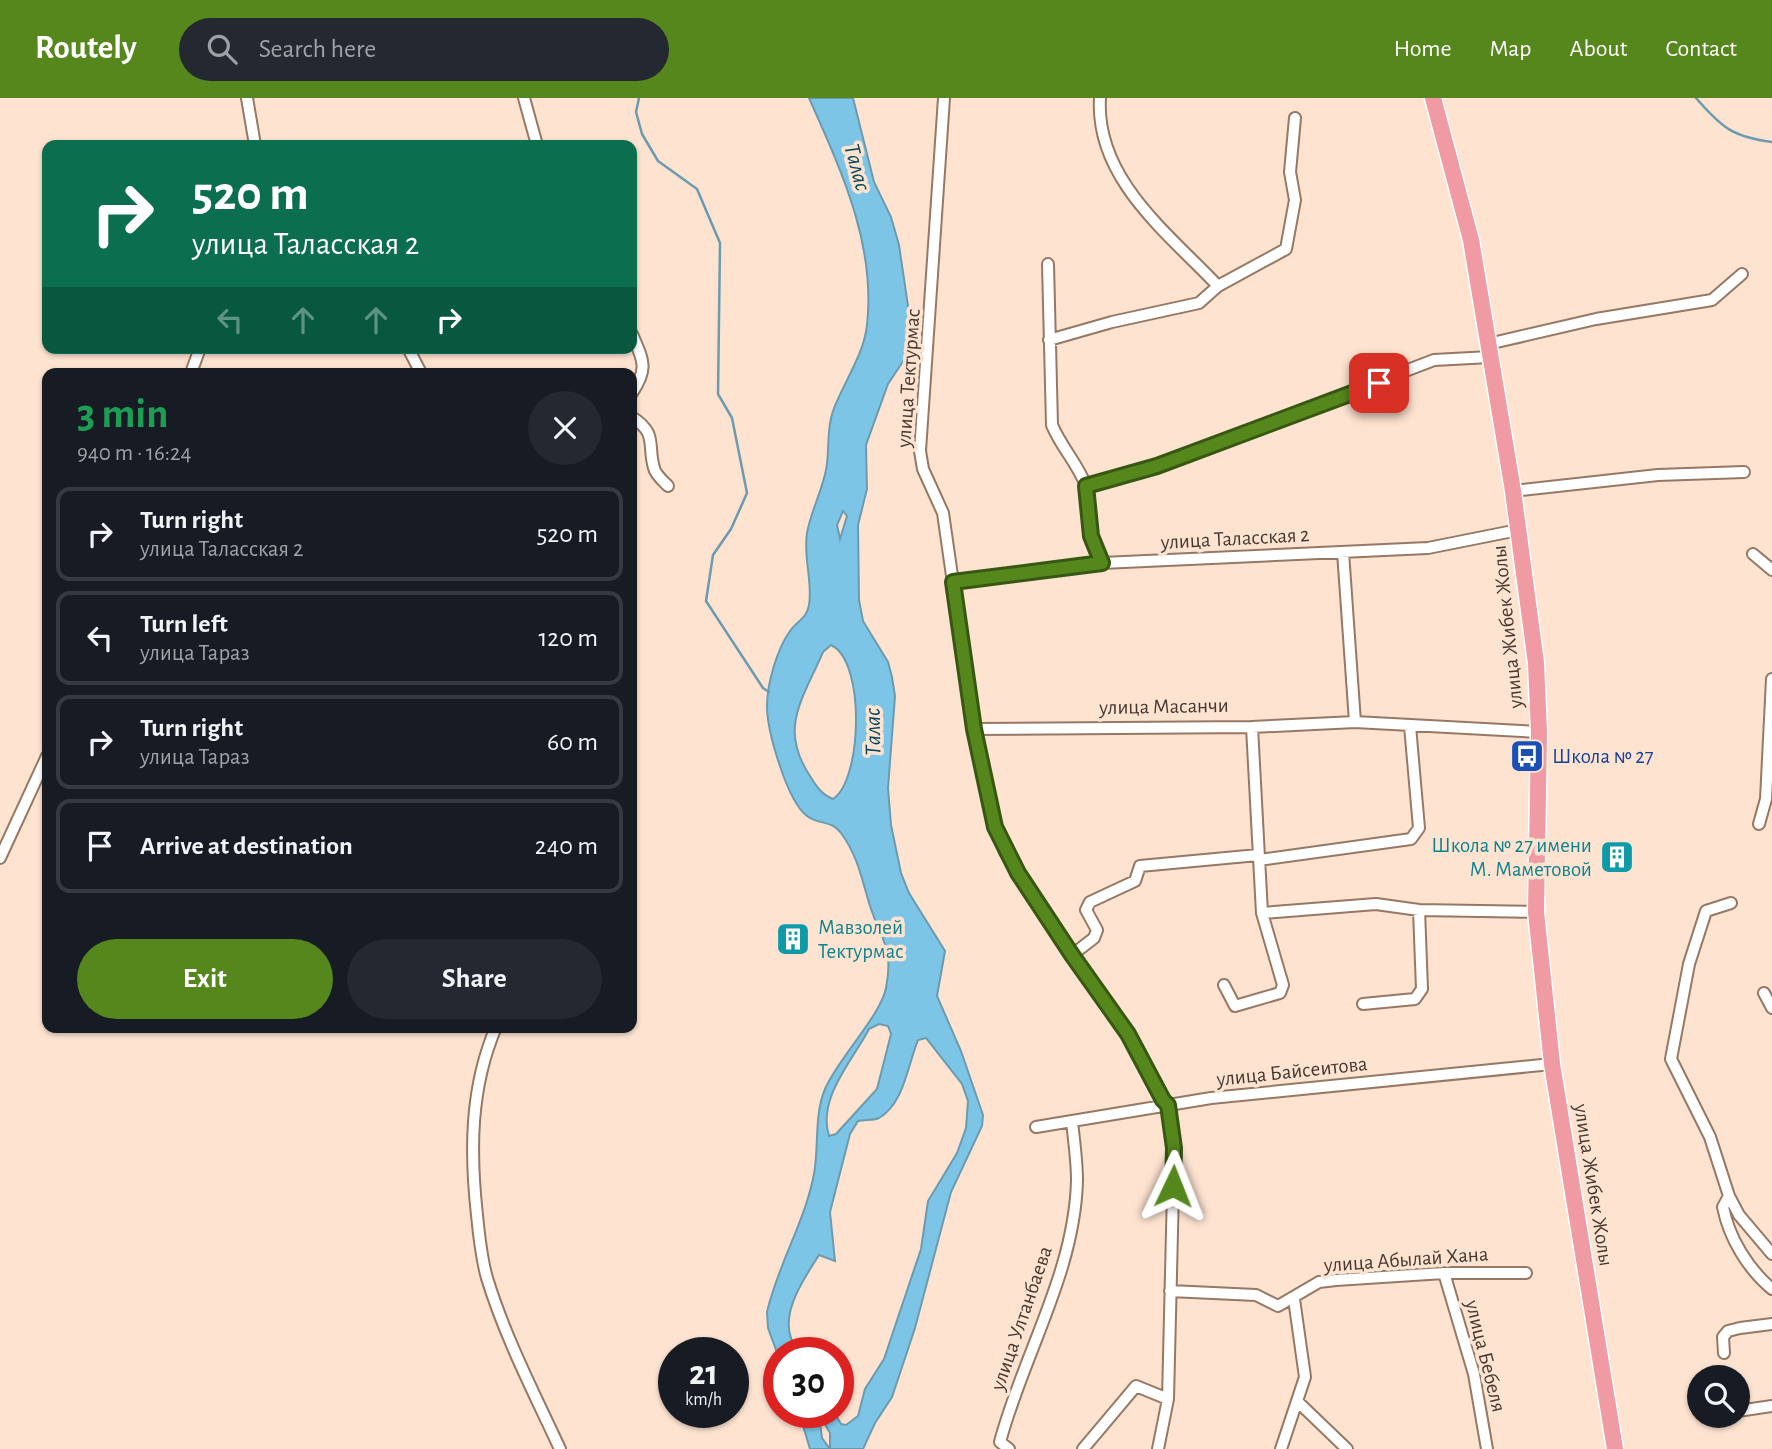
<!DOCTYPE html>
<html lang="en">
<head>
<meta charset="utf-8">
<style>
  :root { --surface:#171b24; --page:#242831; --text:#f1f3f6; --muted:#9ea1a6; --line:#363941; --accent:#55871c }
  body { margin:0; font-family:"Alegreya Sans",sans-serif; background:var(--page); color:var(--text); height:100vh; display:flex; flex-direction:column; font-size:26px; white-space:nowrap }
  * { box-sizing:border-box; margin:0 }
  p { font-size:23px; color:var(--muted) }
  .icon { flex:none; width:38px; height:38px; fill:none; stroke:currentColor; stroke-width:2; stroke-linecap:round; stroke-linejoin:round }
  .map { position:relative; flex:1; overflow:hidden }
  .drawer { position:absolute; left:42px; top:270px; width:595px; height:665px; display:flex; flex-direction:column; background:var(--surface); border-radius:14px; box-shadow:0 2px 5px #0004 }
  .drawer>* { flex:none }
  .hud { position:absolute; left:42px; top:42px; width:595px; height:214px; border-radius:14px; box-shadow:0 2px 5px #0004; background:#0b6e4f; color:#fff; overflow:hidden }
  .buttons { position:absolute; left:1687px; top:1267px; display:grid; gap:14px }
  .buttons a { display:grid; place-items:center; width:63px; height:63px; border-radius:50%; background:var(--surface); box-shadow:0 2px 5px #0004; font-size:35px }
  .speed { position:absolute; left:658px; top:1239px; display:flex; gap:14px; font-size:35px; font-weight:700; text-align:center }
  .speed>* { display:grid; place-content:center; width:91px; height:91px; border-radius:50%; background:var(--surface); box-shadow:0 2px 5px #0004; line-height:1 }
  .speed small { font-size:18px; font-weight:400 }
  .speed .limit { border:10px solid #d22; background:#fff; color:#111 }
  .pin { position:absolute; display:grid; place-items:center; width:60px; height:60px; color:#fff; margin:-30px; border-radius:14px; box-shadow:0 4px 10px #0006 }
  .me { position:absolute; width:77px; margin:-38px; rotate:2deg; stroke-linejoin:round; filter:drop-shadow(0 0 5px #0008) }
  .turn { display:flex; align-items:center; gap:24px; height:147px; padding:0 35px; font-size:32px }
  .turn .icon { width:91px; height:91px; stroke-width:2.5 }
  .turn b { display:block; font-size:49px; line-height:60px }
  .lanes { display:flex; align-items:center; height:66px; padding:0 35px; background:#0003; justify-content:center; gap:35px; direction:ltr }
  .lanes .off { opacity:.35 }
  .round { display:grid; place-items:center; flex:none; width:74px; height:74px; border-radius:37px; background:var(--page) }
  .headline { display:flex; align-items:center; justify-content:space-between; height:119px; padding:0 35px }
  h1 { font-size:42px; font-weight:600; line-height:52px; color:#1e9e55 }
  .primary-button { display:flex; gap:14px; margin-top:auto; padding:14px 35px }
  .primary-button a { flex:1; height:80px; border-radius:42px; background:var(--accent); color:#fff; font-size:28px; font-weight:600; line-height:80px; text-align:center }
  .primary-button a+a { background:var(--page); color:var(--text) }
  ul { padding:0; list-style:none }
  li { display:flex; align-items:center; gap:21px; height:94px; margin:0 14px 10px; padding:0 21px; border:4px solid var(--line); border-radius:14px }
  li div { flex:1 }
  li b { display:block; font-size:26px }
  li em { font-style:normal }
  header { display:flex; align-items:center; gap:42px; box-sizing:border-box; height:98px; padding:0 35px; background:var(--accent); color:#fff }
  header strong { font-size:33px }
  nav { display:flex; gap:38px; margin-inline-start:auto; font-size:24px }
  .search { width:490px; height:63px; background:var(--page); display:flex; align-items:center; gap:18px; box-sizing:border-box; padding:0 24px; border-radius:38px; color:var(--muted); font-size:26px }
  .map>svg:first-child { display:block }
</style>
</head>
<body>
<header>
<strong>Routely</strong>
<div class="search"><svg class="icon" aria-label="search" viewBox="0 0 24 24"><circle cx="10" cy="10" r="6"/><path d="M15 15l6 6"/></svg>Search here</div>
<nav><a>Home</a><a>Map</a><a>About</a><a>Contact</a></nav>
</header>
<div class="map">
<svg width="1772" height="1351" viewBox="0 0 1772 1351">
  <rect width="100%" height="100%" fill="#fee3d1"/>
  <!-- water -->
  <path fill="#7cc5e6" stroke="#6c9baf" stroke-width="2" fill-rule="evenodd" d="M809,0H853L874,84L891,119L899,147L911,228L910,253L888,286L866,347L867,391L858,427L859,502L863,523L888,564L892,579L895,598L888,690L891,727L901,775L909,795L945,853L937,898L961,953L983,1017L982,1028L951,1094L915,1230L892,1299L875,1325L863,1351H810L799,1314H834L841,1326L846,1327L858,1318L865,1291L884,1261L921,1151L928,1103L957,1055L966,1030L968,1003L962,986L926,940L918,942C908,966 904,1006 879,1020C873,1023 864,1021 858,1023L850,1036L830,1114L835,1163L819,1157C802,1183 774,1224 798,1252L810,1250L816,1255H779V1260L768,1230L767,1214C778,1166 805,1124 814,1076C819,1049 814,1017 825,991C837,962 881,917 886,890C894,849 881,842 870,808C862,782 858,758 841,735C832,722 819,727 807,718C787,703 767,633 767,608C767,586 777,551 790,533C797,523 807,520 809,507C813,484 803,459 807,435C811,413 822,393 826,372C830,352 826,332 833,313C843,285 864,257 867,227C876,146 841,72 809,0ZM843,413L847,418L840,441L837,427ZM831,547C866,563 862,683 833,701C822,697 816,688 810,678C778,630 803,601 823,554ZM879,926L888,928L891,936L877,991L836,1036L829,1038C817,1000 853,962 869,931ZM823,1323L830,1335V1351L822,1340L820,1325Z"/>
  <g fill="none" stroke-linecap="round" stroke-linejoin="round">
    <!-- stream -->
    <path stroke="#6c9baf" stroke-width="2.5" d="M639,0L636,14L642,36L658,63L697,91L720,145L718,296L732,320L747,395L731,431L713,457L706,503L763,590L769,594
      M1696,0C1722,30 1733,39 1772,44"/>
    <!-- street casing -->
    <g stroke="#967864" stroke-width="14">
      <path id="street" d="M247,0L255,47
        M524,0L537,47
        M944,0L920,353L923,371L943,415L974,631L995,729L1005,754L1072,857L1128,936L1163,1002L1168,1007L1174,1050L1168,1301L1158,1351
        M1048,166L1052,327C1061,349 1078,366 1086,388
        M1218,188L1286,151L1295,102L1290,74L1295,20
        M632,236C643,262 649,270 632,295
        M1049,242L1112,224L1199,205L1218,188C1169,136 1095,81 1100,0
        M1488,246L1596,221L1712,202L1742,176
        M408,250L421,275
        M191,275L200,250
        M632,319C658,336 647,346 654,370C655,376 663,383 668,388
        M1513,393L1658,377L1744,374
        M1343,454L1355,624
        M1753,456L1772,472
        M1102,465L1091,438L1086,388L1157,368L1434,262L1490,259
        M953,484L1102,465L1428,450L1518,432
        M974,631L1252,629L1355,624L1539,634
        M1759,726L1766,701L1772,581
        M0,760L47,658
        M1259,762L1411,741L1419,730L1410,628
        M1731,805L1706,813L1689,866L1671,961L1710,1039L1729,1098L1739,1117L1772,1156
        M1262,815L1376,806L1419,812L1536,814
        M1072,857L1094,840L1097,832L1086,812L1090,804L1135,783L1140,768L1258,757
        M1224,887L1235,908L1280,895L1283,887L1262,815L1252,629
        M1764,895L1772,910
        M1363,906L1415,901L1422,891L1419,812
        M496,929C470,990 470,1053 477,1117C479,1138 481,1159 487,1180C505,1239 534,1295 560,1351
        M1036,1029L1211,1000L1552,966
        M1729,1098L1723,1109C1729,1140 1748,1171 1772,1191
        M1444,1175L1474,1276L1487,1351
        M1170,1193L1256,1197L1278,1208L1319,1184L1336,1182L1444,1175H1526
        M1724,1255L1723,1239L1728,1233L1740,1230L1772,1226
        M1297,1303L1347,1351
        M1738,1313L1772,1308
        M1009,1351L1000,1344C1023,1257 1075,1174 1077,1082C1077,1063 1074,1043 1072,1023
        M1083,1351L1136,1288L1168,1301
        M1281,1351L1305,1279L1294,1201"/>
    </g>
    <!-- primary casing -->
    <g stroke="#fff" stroke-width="19">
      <path id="primary" d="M1433,0L1471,142L1513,393L1536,565L1539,634L1536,814L1552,966L1615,1351"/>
    </g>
    <!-- street -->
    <use href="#street" stroke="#fff" stroke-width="10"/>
    <!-- primary -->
    <use href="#primary" stroke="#f09aa4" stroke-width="16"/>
  </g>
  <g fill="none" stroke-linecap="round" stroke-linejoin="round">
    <!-- route casing -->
    <g stroke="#375812" stroke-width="18">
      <path id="route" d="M1173,1088L1174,1050L1168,1007L1163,1002L1128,936L1072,857L1018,775L995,729L974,631L953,484L1102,465L1091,438L1086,388L1157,368L1379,285"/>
    </g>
    <!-- route -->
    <use href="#route" stroke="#55871c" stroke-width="12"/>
  </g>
  <!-- icons -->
  <defs>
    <g id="bus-square" transform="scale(1.75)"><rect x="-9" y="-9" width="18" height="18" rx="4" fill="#1a4fb4" stroke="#fee3d1"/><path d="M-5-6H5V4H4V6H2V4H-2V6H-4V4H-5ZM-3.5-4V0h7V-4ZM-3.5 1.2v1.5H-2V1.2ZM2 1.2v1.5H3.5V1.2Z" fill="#fff"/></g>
    <g id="building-square" transform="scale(1.75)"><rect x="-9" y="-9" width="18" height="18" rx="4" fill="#0f9aa8" stroke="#fee3d1"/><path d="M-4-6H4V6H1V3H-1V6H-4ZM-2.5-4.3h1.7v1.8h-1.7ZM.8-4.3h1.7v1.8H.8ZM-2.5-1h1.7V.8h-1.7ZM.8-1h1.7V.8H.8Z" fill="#fff"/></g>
  </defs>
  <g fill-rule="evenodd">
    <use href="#bus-square" x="1527" y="658"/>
    <use href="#building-square" x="1617" y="759"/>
    <use href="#building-square" x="793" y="841"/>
  </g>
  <g text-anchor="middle" stroke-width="7" stroke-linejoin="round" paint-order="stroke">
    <!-- street labels -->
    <g font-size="21" fill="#463930" stroke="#fee3d1">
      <text transform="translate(908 280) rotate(-86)" y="7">улица Тектурмас</text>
      <text transform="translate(1235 440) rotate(-3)" y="7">улица Таласская 2</text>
      <text transform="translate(1507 529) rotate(-96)" y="7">улица Жибек Жолы</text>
      <text transform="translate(1164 608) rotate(-1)" y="7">улица Масанчи</text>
      <text transform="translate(1292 973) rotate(-6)" y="7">улица Байсеитова</text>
      <text transform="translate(1594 1087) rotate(81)" y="7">улица Жибек Жолы</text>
      <text transform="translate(1406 1161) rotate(-4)" y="7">улица Абылай Хана</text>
      <text transform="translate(1021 1220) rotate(-71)" y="7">улица Ултанбаева</text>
      <text transform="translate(1486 1258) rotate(76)" y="7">улица Бебеля</text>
    </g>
    <!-- transit labels -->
    <g font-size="21" fill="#164399" stroke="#fee3d1" text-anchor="start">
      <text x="1552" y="665">Школа № 27</text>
    </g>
    <!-- culture labels -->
    <g font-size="21" fill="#0d838f" stroke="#fee3d1" text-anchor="end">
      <text x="1592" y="754">Школа № 27 имени<tspan x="1592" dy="24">М. Маметовой</tspan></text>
      <text x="818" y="836" text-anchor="start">Мавзолей<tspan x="818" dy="24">Тектурмас</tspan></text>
    </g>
    <!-- water labels -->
    <g font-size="23" font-style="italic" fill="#02445b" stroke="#fee3d1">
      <text transform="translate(858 69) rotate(75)" y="8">Талас</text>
      <text transform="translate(872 634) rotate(-91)" y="8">Талас</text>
    </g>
  </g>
</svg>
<div class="buttons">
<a><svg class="icon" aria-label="search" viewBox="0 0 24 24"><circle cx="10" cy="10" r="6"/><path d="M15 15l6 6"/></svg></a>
</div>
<div class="speed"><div>21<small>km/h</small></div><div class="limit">30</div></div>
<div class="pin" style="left:1379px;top:285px;background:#d93025"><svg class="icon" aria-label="arrive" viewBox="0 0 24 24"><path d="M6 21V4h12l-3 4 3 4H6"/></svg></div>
<svg class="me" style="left:1173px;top:1088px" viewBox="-20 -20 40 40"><path d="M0-17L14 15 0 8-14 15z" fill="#55871c" stroke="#fff" stroke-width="4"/></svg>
<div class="hud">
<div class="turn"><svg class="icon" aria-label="right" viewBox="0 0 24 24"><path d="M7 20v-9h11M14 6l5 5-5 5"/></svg><div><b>520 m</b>улица Таласская 2</div></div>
<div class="lanes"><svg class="icon off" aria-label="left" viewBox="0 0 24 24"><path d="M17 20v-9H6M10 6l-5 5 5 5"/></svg><svg class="icon off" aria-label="ahead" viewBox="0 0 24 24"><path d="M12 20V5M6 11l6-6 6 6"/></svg><svg class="icon off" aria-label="ahead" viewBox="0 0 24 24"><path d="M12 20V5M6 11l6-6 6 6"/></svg><svg class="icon" aria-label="right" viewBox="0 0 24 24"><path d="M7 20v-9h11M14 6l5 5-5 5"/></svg></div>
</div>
<section class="drawer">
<div class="headline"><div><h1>3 min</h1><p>940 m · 16:24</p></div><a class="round"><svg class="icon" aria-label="close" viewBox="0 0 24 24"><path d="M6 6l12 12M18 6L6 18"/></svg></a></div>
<ul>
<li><svg class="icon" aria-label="right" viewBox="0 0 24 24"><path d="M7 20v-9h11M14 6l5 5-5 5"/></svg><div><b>Turn right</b><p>улица Таласская 2</p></div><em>520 m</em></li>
<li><svg class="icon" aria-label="left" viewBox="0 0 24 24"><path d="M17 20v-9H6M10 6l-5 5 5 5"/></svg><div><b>Turn left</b><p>улица Тараз</p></div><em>120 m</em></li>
<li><svg class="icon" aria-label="right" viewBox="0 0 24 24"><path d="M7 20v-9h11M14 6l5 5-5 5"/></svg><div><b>Turn right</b><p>улица Тараз</p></div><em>60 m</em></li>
<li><svg class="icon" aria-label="arrive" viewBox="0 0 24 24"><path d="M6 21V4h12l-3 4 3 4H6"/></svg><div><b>Arrive at destination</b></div><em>240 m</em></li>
</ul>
<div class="primary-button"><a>Exit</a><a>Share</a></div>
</section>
</div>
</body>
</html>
